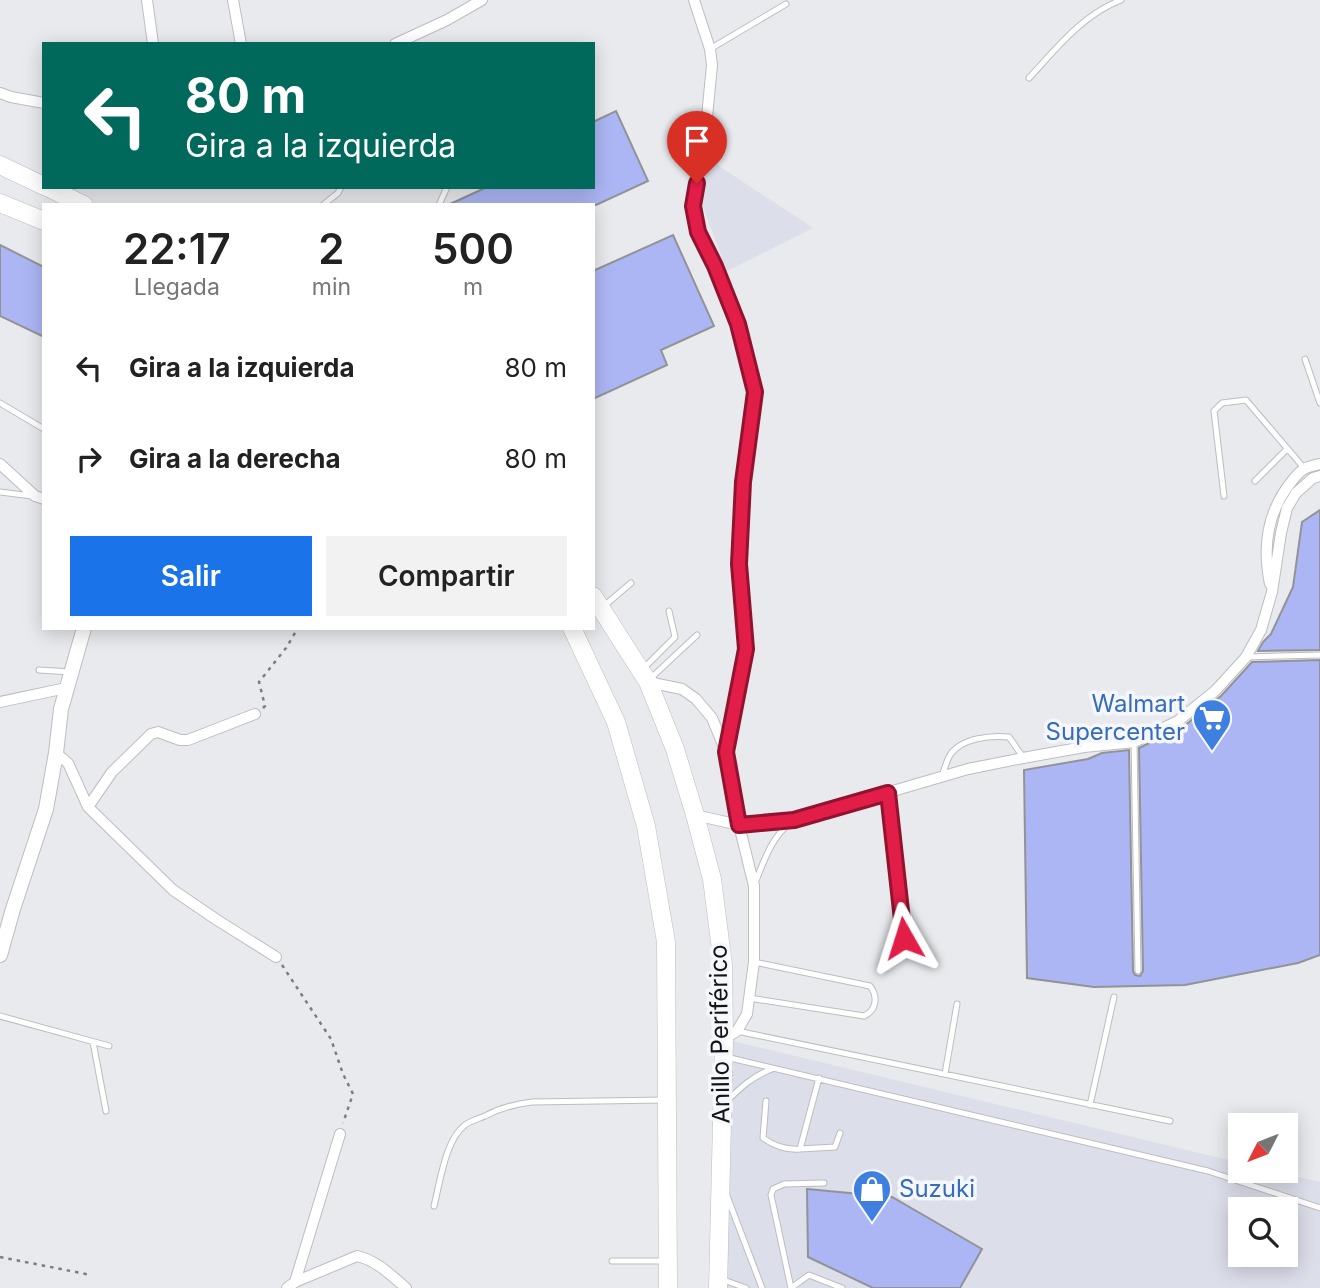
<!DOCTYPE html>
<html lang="es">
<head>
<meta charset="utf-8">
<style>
  :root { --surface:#fff; --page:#f2f2f2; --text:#222; --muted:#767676; --accent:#1a73e8 }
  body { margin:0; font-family:Inter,sans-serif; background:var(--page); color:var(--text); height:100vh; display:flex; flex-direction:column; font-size:26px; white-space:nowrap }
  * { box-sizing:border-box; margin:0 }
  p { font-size:23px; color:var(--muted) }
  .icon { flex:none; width:38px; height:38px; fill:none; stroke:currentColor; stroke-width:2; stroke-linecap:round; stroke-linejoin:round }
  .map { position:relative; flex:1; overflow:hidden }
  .drawer { position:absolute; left:42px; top:203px; width:553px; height:427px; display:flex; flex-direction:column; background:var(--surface); border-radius:0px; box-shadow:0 4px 18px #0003 }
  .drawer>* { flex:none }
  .top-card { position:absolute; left:42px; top:42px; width:553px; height:147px; border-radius:0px; box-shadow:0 4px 18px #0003; background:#00695c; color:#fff; overflow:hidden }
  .needle { width:46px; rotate:228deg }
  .controls { position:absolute; left:1228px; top:1113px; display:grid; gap:14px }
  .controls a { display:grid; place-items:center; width:70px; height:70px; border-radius:0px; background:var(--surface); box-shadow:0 4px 18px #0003; font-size:35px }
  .pin { position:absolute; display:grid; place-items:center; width:60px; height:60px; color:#fff; margin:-72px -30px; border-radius:50% 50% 50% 0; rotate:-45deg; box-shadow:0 0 7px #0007 }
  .pin .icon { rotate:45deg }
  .me { position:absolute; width:77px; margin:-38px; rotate:354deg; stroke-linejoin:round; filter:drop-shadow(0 0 5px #0008) }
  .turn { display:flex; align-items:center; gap:24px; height:147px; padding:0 28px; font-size:32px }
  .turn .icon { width:91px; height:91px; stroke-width:2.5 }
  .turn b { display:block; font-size:49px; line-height:60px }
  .eta { display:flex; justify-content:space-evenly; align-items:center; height:119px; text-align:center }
  .eta b { font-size:42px; font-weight:600; line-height:49px }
  .cta { display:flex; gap:14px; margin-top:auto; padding:14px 28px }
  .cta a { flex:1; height:80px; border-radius:0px; background:var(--accent); color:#fff; font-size:28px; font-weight:600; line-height:80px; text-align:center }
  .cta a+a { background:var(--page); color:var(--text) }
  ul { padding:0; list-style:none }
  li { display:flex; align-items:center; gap:21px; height:91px; padding:0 28px }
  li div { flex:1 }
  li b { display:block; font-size:26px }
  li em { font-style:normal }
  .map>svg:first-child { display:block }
</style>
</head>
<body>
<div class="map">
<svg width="1320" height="1288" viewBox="0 0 1320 1288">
  <rect width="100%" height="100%" fill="#e9eaee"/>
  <!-- built -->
  <path fill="#dcdeea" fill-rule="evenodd" d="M710,160L813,228L727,271L702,204L701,190Z
    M724,1039L1241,1163V1171H1274L1320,1182V1288H718ZM1241,1209H1286V1255H1241Z"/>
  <!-- building -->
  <path fill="#acb6f4" stroke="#929397" stroke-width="2" d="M616,111L648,181L596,205H448L487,187H593V122Z
    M673,235L714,326L661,350L667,365L593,399V271Z
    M0,245L44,267V337L0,316Z
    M1320,510V650L1258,651L1263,642L1271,634L1293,587L1302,522Z
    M1320,660V955L1298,963L1185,985L1094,987L1027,978L1024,770L1088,759L1102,753L1129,750L1133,971L1135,975L1140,976L1143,971L1139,748L1183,727L1221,696L1252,662Z
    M807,1189L892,1197L982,1249L960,1288H873L808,1257Z"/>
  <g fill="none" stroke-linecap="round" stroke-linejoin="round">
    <!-- service casing -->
    <g stroke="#bcbdc1" stroke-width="7">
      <path id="service" d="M710,49L786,4
        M1029,78C1056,49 1082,15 1121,0
        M323,205L338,193L341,187
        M439,205L447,187
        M1305,359L1320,403
        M0,403L44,429
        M1255,481L1287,449
        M0,492L32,496
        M1224,496L1214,411L1222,403L1246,400L1304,468
        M604,606L631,583
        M1246,657L1320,655
        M643,669L675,637L669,611
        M39,670L71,672
        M651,678L697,635
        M1134,742L1138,971
        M942,777C944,770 946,762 950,755C961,738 991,735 1009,737L1023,757
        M888,793L904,938
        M755,883C764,861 771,838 790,823
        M749,998L864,1016C877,1010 878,996 870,986L754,962
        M0,1016L109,1046
        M737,1031L1170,1121
        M93,1042L106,1111
        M726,1057L1208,1171L1320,1208
        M945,1074L957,1004
        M727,1101C741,1087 753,1076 772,1069
        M766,1101L763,1138C774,1146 787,1150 800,1149L819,1078
        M1090,1105L1114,997
        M800,1149L835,1147L840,1133
        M727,1196L762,1288
        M434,1206C440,1183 445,1140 465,1125C470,1121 478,1119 485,1116C500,1108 515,1104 532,1102L665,1100
        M612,1261H665
        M721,1279L746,1288
        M791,1288L771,1195L773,1189L784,1184L824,1183
        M791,1288L809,1275L842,1288"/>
    </g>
    <!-- minor casing -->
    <g stroke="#bcbdc1" stroke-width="12">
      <path id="minor" d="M147,0L153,44
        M233,0L241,44
        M694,0L710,49L712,65L705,137L693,206L698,232L715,266L738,324L755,392L743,482L739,564L746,649L726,752
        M395,44L447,20L482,0
        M0,93L11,97L44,103
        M0,464L35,496L44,499
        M1270,584C1263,550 1266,518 1286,489C1291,482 1297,473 1304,469C1309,466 1315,465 1320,464
        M648,682L682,689L696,699L712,718L726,752L739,825L754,886V962L747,1014L737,1031L724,1039
        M0,702L66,688
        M56,753L68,763L88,807L173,890L217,920L276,957
        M88,807L112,772L151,734L158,732L180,740H188L255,714
        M695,815L739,825L794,820L968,769L1023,758L1084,747L1134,742L1178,721L1215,691L1246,657L1261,630L1272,592L1281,533L1287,508L1296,493L1313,478L1320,476
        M295,1282L340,1134
        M287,1288L295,1282L357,1256C376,1260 392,1276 406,1288"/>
    </g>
    <!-- secondary casing -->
    <g stroke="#bcbdc1" stroke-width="16">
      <path id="secondary" d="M0,955L13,909L46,809L56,753L61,709L84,628"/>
    </g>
    <!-- trunk casing -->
    <g stroke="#bcbdc1" stroke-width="19">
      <path id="trunk" d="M0,165L44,186
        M47,187L84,205
        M0,203L44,221
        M593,596L648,682L675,749L695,815L712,879L723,965L724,1039L718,1288
        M572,628L616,722L646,826L666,942L668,1288"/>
    </g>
    <!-- path -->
    <path stroke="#7d7e81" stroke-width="2.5" stroke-dasharray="3.5 5" stroke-linecap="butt" d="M263,708L265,706L259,682L286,648L298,628
      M282,965L331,1039L343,1074L353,1094L343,1123
      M0,1257L91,1275"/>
    <!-- service -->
    <use href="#service" stroke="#fff" stroke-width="5"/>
    <!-- minor -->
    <use href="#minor" stroke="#fff" stroke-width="10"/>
    <!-- secondary -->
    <use href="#secondary" stroke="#fff" stroke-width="14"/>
    <!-- trunk -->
    <use href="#trunk" stroke="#fff" stroke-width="18"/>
  </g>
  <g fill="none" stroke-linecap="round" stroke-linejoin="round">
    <!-- route casing -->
    <g stroke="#92132f" stroke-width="18">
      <path id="route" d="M697,183L693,206L698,232L715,266L738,324L755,392L743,482L739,564L746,649L726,752L739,825L794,820L888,793L904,938"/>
    </g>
    <!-- route -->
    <use href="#route" stroke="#e11d48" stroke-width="12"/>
  </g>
  <!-- icons -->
  <defs>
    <g id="supermarket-pin" transform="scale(2.0125)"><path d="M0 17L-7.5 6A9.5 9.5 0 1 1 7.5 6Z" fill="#3f7fe0" stroke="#f6f7fc"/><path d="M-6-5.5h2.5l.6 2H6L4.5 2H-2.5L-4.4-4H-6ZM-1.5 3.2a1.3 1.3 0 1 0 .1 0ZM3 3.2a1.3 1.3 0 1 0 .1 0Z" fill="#fff"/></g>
    <g id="shop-pin" transform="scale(2.0125)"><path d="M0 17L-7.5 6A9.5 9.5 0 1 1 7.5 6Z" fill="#3f7fe0" stroke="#f6f7fc"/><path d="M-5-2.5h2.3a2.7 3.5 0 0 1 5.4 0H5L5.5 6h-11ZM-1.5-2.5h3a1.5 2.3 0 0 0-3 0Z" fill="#fff"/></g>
  </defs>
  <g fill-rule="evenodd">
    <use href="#supermarket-pin" x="1212" y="718"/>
    <use href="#shop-pin" x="872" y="1189"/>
  </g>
  <g text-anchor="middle" stroke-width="7" stroke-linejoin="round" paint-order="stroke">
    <!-- shop labels -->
    <g font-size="24" fill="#366cbe" stroke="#f6f7fc" text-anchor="end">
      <text x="1185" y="712">Walmart<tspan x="1185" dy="28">Supercenter</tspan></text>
      <text x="899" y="1197" text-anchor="start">Suzuki</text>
    </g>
    <!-- street labels -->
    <g font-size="24" fill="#141416" stroke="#f6f7fc">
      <text transform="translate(720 1034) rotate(-91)" y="8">Anillo Periférico</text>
    </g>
  </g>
</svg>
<div class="controls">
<a><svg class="needle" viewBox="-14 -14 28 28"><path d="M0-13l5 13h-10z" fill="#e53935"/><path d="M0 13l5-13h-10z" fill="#767676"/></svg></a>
<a><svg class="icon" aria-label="search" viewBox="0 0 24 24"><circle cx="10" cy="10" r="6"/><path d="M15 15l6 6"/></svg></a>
</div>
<div class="pin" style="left:697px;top:183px;background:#d93025"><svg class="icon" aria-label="arrive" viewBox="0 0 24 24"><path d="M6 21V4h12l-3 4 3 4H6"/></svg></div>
<svg class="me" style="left:904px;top:938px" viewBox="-20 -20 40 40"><path d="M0-17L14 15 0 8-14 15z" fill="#e11d48" stroke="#fff" stroke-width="4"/></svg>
<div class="top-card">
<div class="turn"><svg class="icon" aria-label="left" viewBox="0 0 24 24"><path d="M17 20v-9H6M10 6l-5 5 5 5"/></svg><div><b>80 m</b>Gira a la izquierda</div></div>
</div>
<section class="drawer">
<div class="eta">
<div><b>22:17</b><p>Llegada</p></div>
<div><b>2</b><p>min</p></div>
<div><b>500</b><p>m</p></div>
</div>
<ul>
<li><svg class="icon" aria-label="left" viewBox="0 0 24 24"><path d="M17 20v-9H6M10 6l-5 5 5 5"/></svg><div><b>Gira a la izquierda</b></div><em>80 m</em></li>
<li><svg class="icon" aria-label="right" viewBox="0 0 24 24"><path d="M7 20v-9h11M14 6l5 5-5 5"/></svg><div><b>Gira a la derecha</b></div><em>80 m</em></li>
</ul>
<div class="cta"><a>Salir</a><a>Compartir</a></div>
</section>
</div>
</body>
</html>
